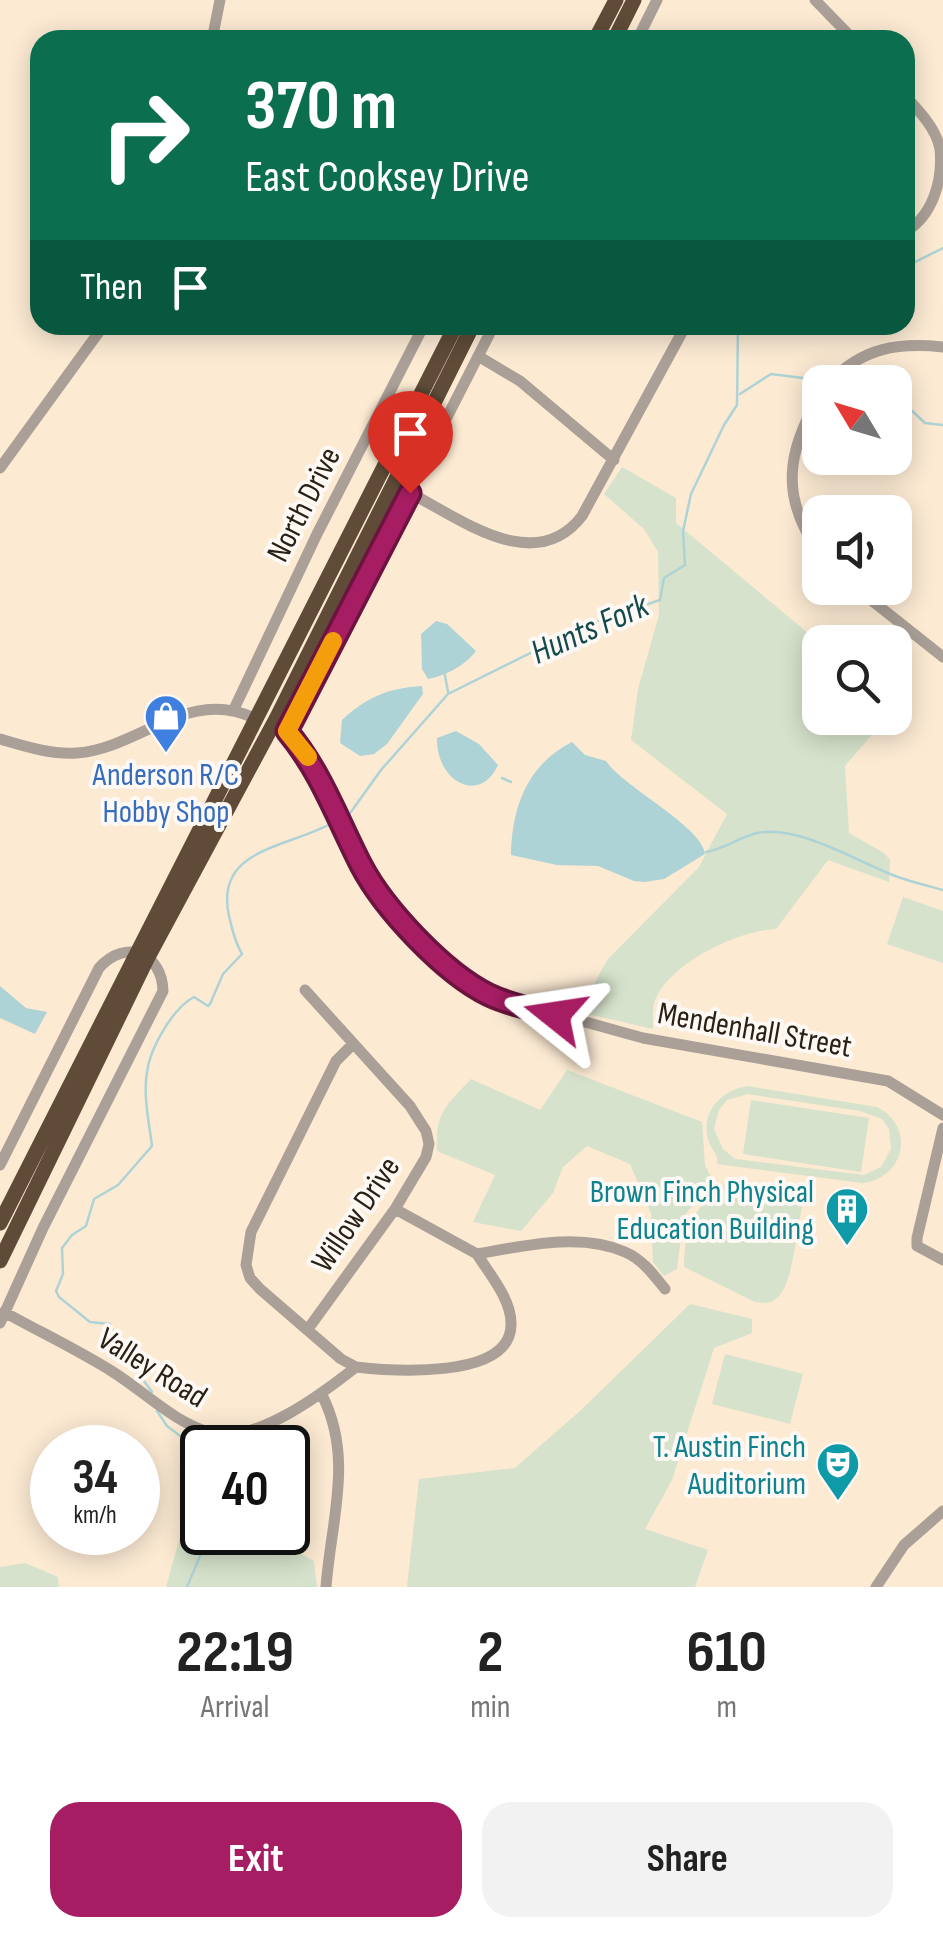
<!DOCTYPE html>
<html lang="en">
<head>
<meta charset="utf-8">
<style>
  :root { --surface:#fff; --page:#f2f2f2; --text:#222; --muted:#767676; --accent:#a61d63 }
  body { margin:0; font-family:"Sofia Sans Condensed",sans-serif; background:var(--page); color:var(--text); height:100vh; display:flex; flex-direction:column; font-size:38px; white-space:nowrap }
  * { box-sizing:border-box; margin:0 }
  p { font-size:32px; color:var(--muted) }
  .icon { flex:none; width:55px; height:55px; fill:none; stroke:currentColor; stroke-width:2; stroke-linecap:round; stroke-linejoin:round }
  .map { position:relative; height:1587px; overflow:hidden }
  .sheet { display:flex; flex-direction:column; background:var(--surface); flex:1 }
  .sheet>* { flex:none }
  .top-card { position:absolute; left:30px; top:30px; width:885px; height:305px; border-radius:30px; box-shadow:0 5px 25px #0003; background:#0b6e4f; color:#fff; overflow:hidden }
  .needle { width:65px; rotate:308deg }
  .controls { position:absolute; left:802px; top:365px; display:grid; gap:20px }
  .controls a { display:grid; place-items:center; width:110px; height:110px; border-radius:20px; background:var(--surface); box-shadow:0 5px 25px #0003; font-size:50px }
  .speed { position:absolute; left:30px; top:1425px; display:flex; gap:20px; font-size:50px; font-weight:700; text-align:center }
  .speed>* { display:grid; place-content:center; width:130px; height:130px; border-radius:50%; background:var(--surface); box-shadow:0 5px 25px #0003; line-height:1 }
  .speed small { font-size:25px; font-weight:400 }
  .speed .limit { border:5px solid #111; border-radius:15px; background:#fff; color:#111 }
  .pin { position:absolute; display:grid; place-items:center; width:85px; height:85px; color:#fff; margin:-102px -42px; border-radius:50% 50% 50% 0; rotate:-45deg; box-shadow:0 0 10px #0007 }
  .pin .icon { rotate:45deg }
  .me { position:absolute; width:110px; margin:-55px; rotate:285deg; stroke-linejoin:round; filter:drop-shadow(0 0 8px #0008) }
  .turn { display:flex; align-items:center; gap:35px; height:210px; padding:0 50px; font-size:45px }
  .turn .icon { width:130px; height:130px; stroke-width:2.5 }
  .turn b { display:block; font-size:70px; line-height:85px }
  .then { display:flex; align-items:center; height:95px; padding:0 50px; background:#0003; gap:20px; font-size:38px }
  .eta { display:flex; justify-content:space-evenly; align-items:center; height:170px; text-align:center }
  .eta b { font-size:60px; font-weight:700; line-height:70px }
  .action { display:flex; gap:20px; margin-top:auto; padding:20px 50px }
  .action a { flex:1; height:115px; border-radius:30px; background:var(--accent); color:#fff; font-size:40px; font-weight:700; line-height:115px; text-align:center }
  .action a+a { background:var(--page); color:var(--text) }
  .map>svg:first-child { display:block }
</style>
</head>
<body>
<div class="map">
<svg width="943" height="1587" viewBox="0 0 943 1587">
  <rect width="100%" height="100%" fill="#fcead3"/>
  <!-- green -->
  <path fill="#d6e2cb" fill-rule="evenodd" d="M622,467L676,498V523L820,643V718H886L845,766L849,833L884,853L890,860L889,882L828,860L776,929C739,930 672,962 656,998C652,1006 653,1020 653,1029L579,1012L607,960L699,867L727,814L631,740L638,689L659,615L658,552L644,529L604,494Z
    M903,897L943,911V963L887,944Z
    M567,1070L702,1122L705,1165L713,1181L684,1216L677,1269L664,1276L653,1262L651,1213L630,1164L587,1146L563,1167L553,1193L521,1231L473,1222L495,1175L437,1151C435,1112 446,1106 471,1079L540,1110Z
    M747,1086L877,1107C916,1126 905,1179 862,1183L717,1164C719,1154 713,1153 709,1142C699,1114 720,1091 747,1086ZM748,1094L860,1111L882,1119L889,1129L891,1149L881,1167L864,1175L735,1159L723,1149L714,1129L719,1110L727,1100Z
    M751,1100L869,1118L861,1172L743,1154Z
    M751,1184L802,1207C797,1227 793,1285 777,1298C771,1304 764,1303 755,1302L684,1267C685,1226 691,1216 719,1185Z
    M690,1304L752,1319V1333L714,1348L672,1480L645,1529L708,1550L695,1587H407L419,1479L515,1468L581,1410Z
    M725,1354L803,1374L790,1424L712,1404Z
    M261,1435L260,1447L205,1448L207,1442Z
    M202,1457V1532L264,1533L314,1561L317,1587H166Z
    M25,1563L58,1577L59,1587H0V1567Z"/>
  <!-- water -->
  <path fill="#aed3d6" d="M436,621L447,624L476,651C466,665 445,676 428,679L422,669L421,634Z
    M422,686L423,694L387,744L374,754L360,756L340,743L342,720C367,697 388,688 422,686Z
    M456,731L479,744L498,765C480,805 436,782 437,738Z
    M572,742L585,755L606,761C623,787 702,826 705,854L664,879L645,882L634,881L598,866L557,865L511,855C512,807 527,765 572,742Z
    M0,986L26,1008L47,1012L35,1034L0,1018Z"/>
  <g fill="none" stroke-linecap="round" stroke-linejoin="round">
    <!-- stream -->
    <path stroke="#aed3d6" stroke-width="2.5" d="M905,267L943,248
      M740,394L771,374L811,379
      M895,395L925,423L943,425
      M444,670L448,692
      M502,778L511,782
      M348,816L381,770L448,694L589,624L660,600L664,578L685,565L683,531L691,494L724,425L737,405L738,325
      M706,852C725,849 739,837 757,833C798,825 853,859 890,874C907,881 925,885 943,890
      M152,1392L122,1351L110,1324L90,1322L59,1297L56,1291L63,1274L62,1248L72,1235L86,1226L94,1199L118,1185L152,1146C149,1122 143,1095 147,1072C150,1048 173,1008 194,997L208,1006L210,1004L223,974L242,954C235,942 232,929 229,916C214,848 288,848 332,823
      M157,1411L167,1426L191,1444L201,1466L200,1556L187,1587"/>
    <!-- minor -->
    <path stroke="#aba097" stroke-width="11" d="M815,0L854,40
      M212,40L220,0
      M637,40L657,0
      M905,96C919,111 936,128 940,149C943,180 933,216 905,232
      M478,356L520,381L614,460
      M830,382C862,348 898,342 943,347
      M820,396C786,451 780,499 820,553
      M0,468L104,325
      M410,493C461,519 535,577 582,516L686,325
      M856,588L943,657
      M234,709L317,534L424,325
      M276,719L306,753L321,778L362,865L380,895L436,955L488,995L643,1038L888,1081L943,1115
      M287,731L494,325
      M0,739C24,746 51,755 77,753C141,748 187,687 254,718
      M305,990L410,1106L426,1131L429,1144L426,1157L395,1209L308,1329
      M352,1045L336,1061L251,1232L246,1265L250,1278L260,1289L341,1359L356,1367
      M943,1128L917,1238V1246L943,1260
      M0,1165L99,968C126,938 162,953 163,991L43,1228L0,1323
      M395,1209L477,1254
      M477,1254C523,1246 580,1232 625,1252C642,1259 654,1275 665,1289
      M4,1312C40,1332 78,1350 113,1372C145,1392 174,1423 212,1433C256,1444 323,1393 356,1367C391,1371 510,1380 511,1325C512,1300 490,1275 477,1254
      M322,1395C354,1458 331,1520 326,1587
      M876,1587L904,1545L943,1511"/>
    <!-- highway -->
    <path stroke="#5f4b38" stroke-width="15" d="M595,40L616,0
      M614,40L634,0
      M0,1223L456,325
      M0,1261L147,959L276,719L473,325"/>
  </g>
  <g fill="none" stroke-linecap="round" stroke-linejoin="round">
    <!-- route casing -->
    <g stroke="#6c1340" stroke-width="25">
      <path id="route" d="M410,493L287,731C321,772 337,818 361,865C384,909 444,973 489,995C510,1005 533,1009 555,1015"/>
    </g>
    <!-- route -->
    <use href="#route" stroke="#a61d63" stroke-width="18"/>
    <!-- slow -->
    <path stroke="#f59e0b" stroke-width="18" d="M308,757L287,731L333,641"/>
  </g>
  <!-- icons -->
  <defs>
    <g id="shop-pin" transform="scale(2.25)"><path d="M0 17L-7.5 6A9.5 9.5 0 1 1 7.5 6Z" fill="#3f7fe0" stroke="#fef9f4"/><path d="M-5-2.5h2.3a2.7 3.5 0 0 1 5.4 0H5L5.5 6h-11ZM-1.5-2.5h3a1.5 2.3 0 0 0-3 0Z" fill="#fff"/></g>
    <g id="building-pin" transform="scale(2.25)"><path d="M0 17L-7.5 6A9.5 9.5 0 1 1 7.5 6Z" fill="#0f9aa8" stroke="#fef9f4"/><path d="M-4-6H4V6H1V3H-1V6H-4ZM-2.5-4.3h1.7v1.8h-1.7ZM.8-4.3h1.7v1.8H.8ZM-2.5-1h1.7V.8h-1.7ZM.8-1h1.7V.8H.8Z" fill="#fff"/></g>
    <g id="theatre-pin" transform="scale(2.25)"><path d="M0 17L-7.5 6A9.5 9.5 0 1 1 7.5 6Z" fill="#0f9aa8" stroke="#fef9f4"/><path d="M-5-5.5Q0-4 5-5.5V0Q5 5 0 6Q-5 5-5 0ZM-3.3-2.5H-1v1.5H-3.3ZM1-2.5H3.3v1.5H1ZM-2.8 1Q0 5.5 2.8 1Z" fill="#fff"/></g>
  </defs>
  <g fill-rule="evenodd">
    <use href="#shop-pin" x="166" y="716"/>
    <use href="#building-pin" x="847" y="1209"/>
    <use href="#theatre-pin" x="838" y="1464"/>
  </g>
  <g text-anchor="middle" stroke-width="8" stroke-linejoin="round" paint-order="stroke">
    <!-- street labels -->
    <g font-size="32" fill="#292116" stroke="#fef9f4">
      <text transform="translate(303 504) rotate(-63)" y="11">North Drive</text>
      <text transform="translate(755 1029) rotate(10)" y="11">Mendenhall Street</text>
      <text transform="translate(355 1214) rotate(-56)" y="11">Willow Drive</text>
      <text transform="translate(153 1367) rotate(32)" y="11">Valley Road</text>
    </g>
    <!-- shop labels -->
    <g font-size="32" fill="#366cbe" stroke="#fef9f4">
      <text x="166" y="785">Anderson R/C<tspan x="166" dy="37">Hobby Shop</tspan></text>
    </g>
    <!-- culture labels -->
    <g font-size="32" fill="#0d838f" stroke="#fef9f4" text-anchor="end">
      <text x="814" y="1202">Brown Finch Physical<tspan x="814" dy="37">Education Building</tspan></text>
      <text x="806" y="1457">T. Austin Finch<tspan x="806" dy="37">Auditorium</tspan></text>
    </g>
    <!-- water labels -->
    <g font-size="35" font-style="italic" fill="#124a4e" stroke="#fef9f4">
      <text transform="translate(589 628) rotate(-24)" y="12">Hunts Fork</text>
    </g>
  </g>
</svg>
<div class="controls">
<a><svg class="needle" viewBox="-14 -14 28 28"><path d="M0-13l5 13h-10z" fill="#e53935"/><path d="M0 13l5-13h-10z" fill="#767676"/></svg></a>
<a><svg class="icon" aria-label="sound" viewBox="0 0 24 24"><path d="M4 9h4l5-4v14l-5-4H4zM17 9q2 3 0 6"/></svg></a>
<a><svg class="icon" aria-label="search" viewBox="0 0 24 24"><circle cx="10" cy="10" r="6"/><path d="M15 15l6 6"/></svg></a>
</div>
<div class="speed"><div>34<small>km/h</small></div><div class="limit">40</div></div>
<div class="pin" style="left:410px;top:493px;background:#d93025"><svg class="icon" aria-label="arrive" viewBox="0 0 24 24"><path d="M6 21V4h12l-3 4 3 4H6"/></svg></div>
<svg class="me" style="left:555px;top:1015px" viewBox="-20 -20 40 40"><path d="M0-17L14 15 0 8-14 15z" fill="#a61d63" stroke="#fff" stroke-width="4"/></svg>
<div class="top-card">
<div class="turn"><svg class="icon" aria-label="right" viewBox="0 0 24 24"><path d="M7 20v-9h11M14 6l5 5-5 5"/></svg><div><b>370 m</b>East Cooksey Drive</div></div>
<div class="then">Then<svg class="icon" aria-label="arrive" viewBox="0 0 24 24"><path d="M6 21V4h12l-3 4 3 4H6"/></svg></div>
</div>
</div>
<section class="sheet">
<div class="eta">
<div><b>22:19</b><p>Arrival</p></div>
<div><b>2</b><p>min</p></div>
<div><b>610</b><p>m</p></div>
</div>
<div class="action"><a>Exit</a><a>Share</a></div>
</section>
</body>
</html>
